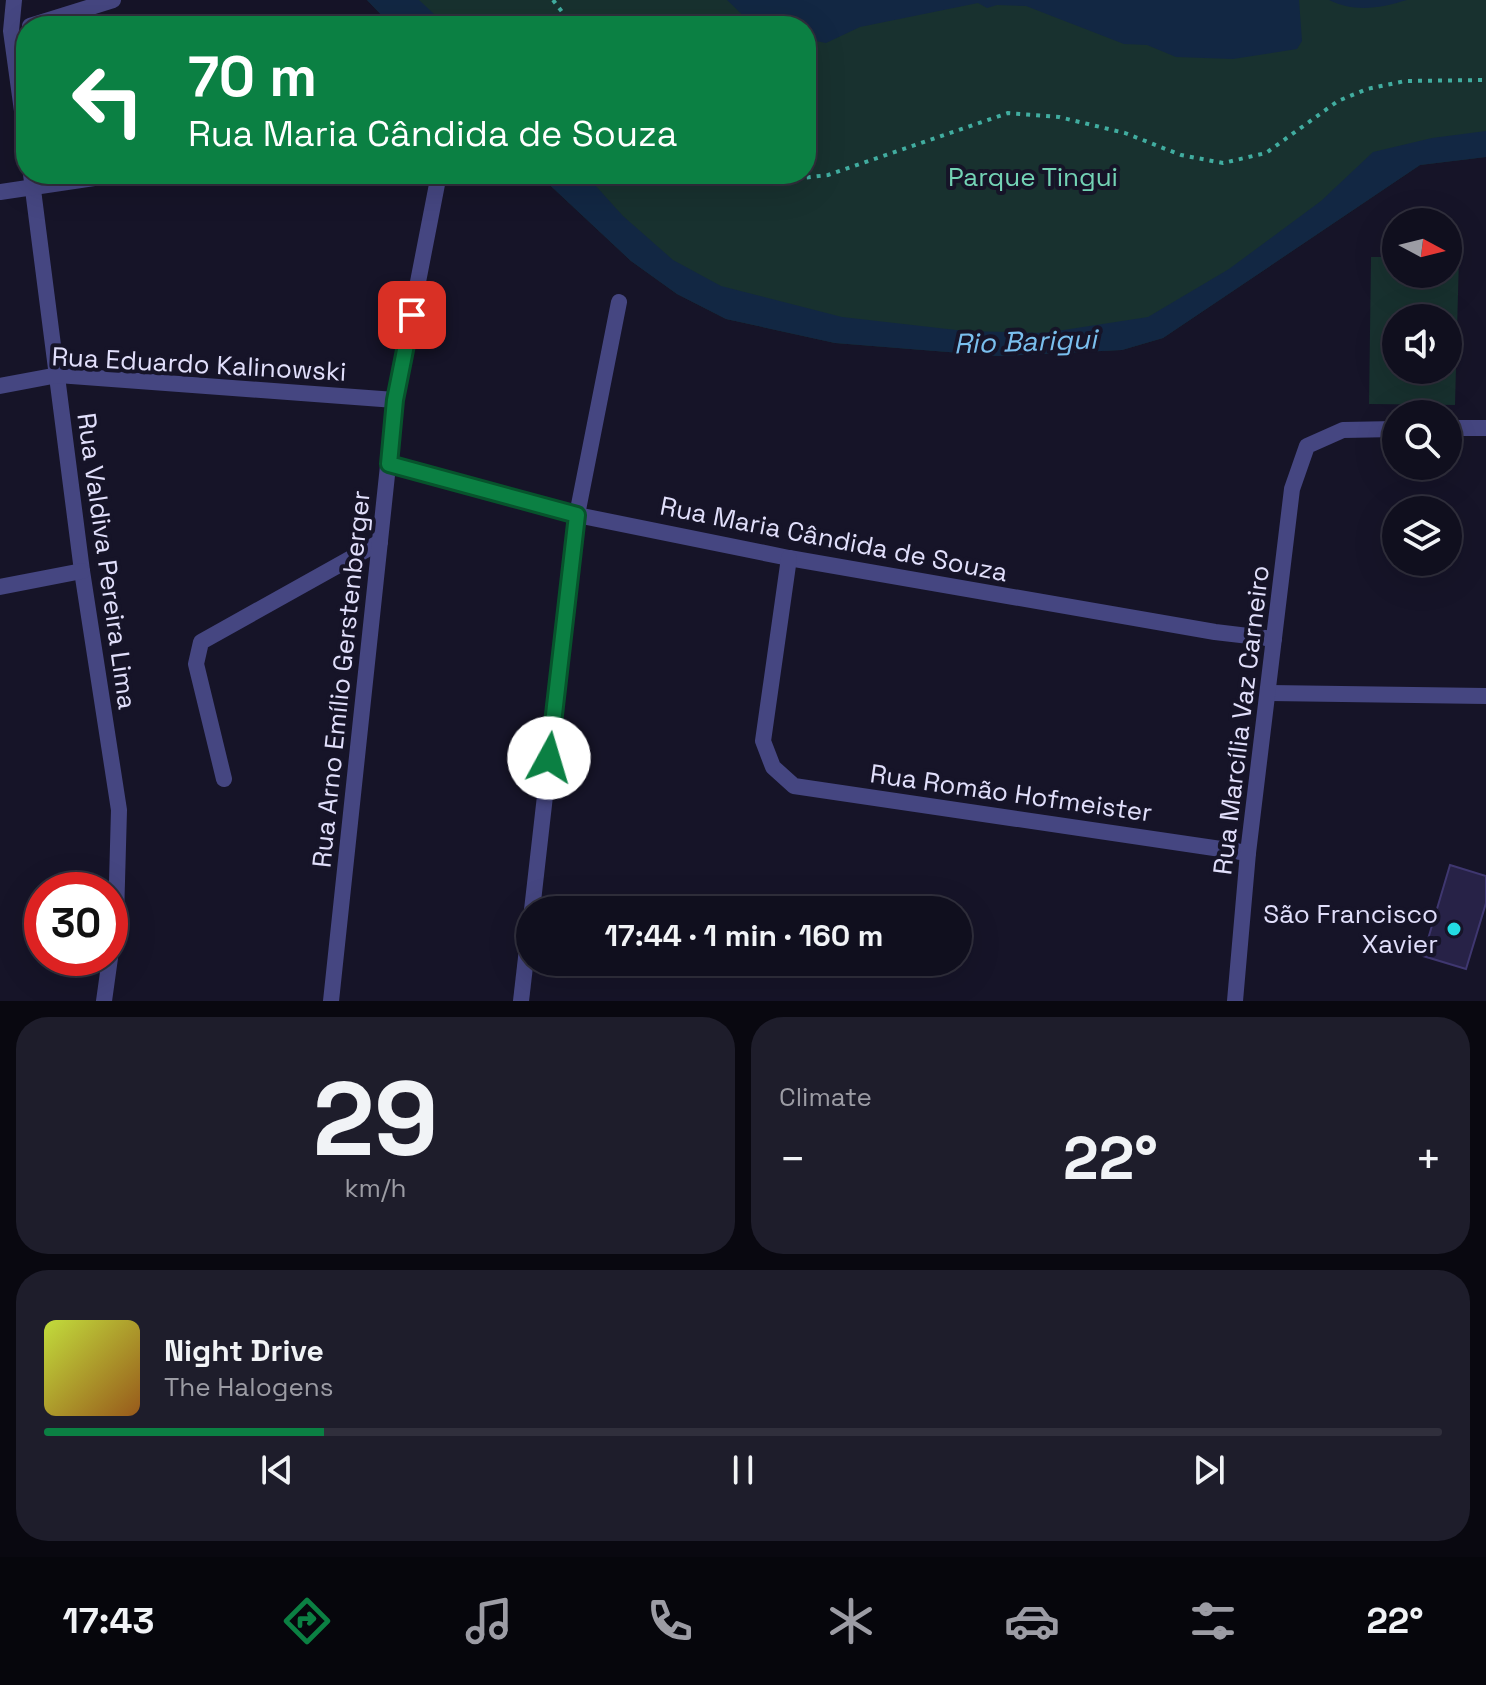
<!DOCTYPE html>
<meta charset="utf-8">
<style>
:root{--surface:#100f1e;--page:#1e1d2b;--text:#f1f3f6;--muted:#9c9ca4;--line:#302f3c;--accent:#0b8043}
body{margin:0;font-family:"Space Grotesk",sans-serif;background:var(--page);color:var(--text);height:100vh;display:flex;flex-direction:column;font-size:30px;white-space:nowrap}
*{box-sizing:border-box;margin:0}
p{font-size:26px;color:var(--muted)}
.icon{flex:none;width:44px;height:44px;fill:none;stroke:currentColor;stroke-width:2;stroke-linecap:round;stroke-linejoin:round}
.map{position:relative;height:1001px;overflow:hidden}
.details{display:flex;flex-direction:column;gap:16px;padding:16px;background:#090810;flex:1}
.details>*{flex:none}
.guide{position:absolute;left:16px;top:16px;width:800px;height:168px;border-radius:32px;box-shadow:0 8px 32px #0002,0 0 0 2px var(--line);background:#0b8043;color:#fff;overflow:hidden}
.needle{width:52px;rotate:97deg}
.buttons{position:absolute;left:1382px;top:208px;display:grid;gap:16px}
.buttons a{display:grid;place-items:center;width:80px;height:80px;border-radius:50%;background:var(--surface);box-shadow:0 8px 32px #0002,0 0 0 2px var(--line);font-size:40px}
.speed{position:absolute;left:24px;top:872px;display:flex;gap:16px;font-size:40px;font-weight:700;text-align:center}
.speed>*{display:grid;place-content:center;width:104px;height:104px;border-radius:50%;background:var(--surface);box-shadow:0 8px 32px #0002,0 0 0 2px var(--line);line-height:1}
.speed .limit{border:12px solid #d22;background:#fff;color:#111}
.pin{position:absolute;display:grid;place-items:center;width:68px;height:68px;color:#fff;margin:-34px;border-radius:16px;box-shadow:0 4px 12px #0006}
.me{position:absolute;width:88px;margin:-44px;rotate:6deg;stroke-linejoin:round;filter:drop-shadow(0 0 6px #0008)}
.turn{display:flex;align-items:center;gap:28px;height:168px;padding:0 40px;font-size:36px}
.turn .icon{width:104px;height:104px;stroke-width:2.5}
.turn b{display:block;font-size:56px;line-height:68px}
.big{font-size:60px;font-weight:700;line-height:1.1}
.details .widget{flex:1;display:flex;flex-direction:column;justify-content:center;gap:12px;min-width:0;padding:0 28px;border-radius:32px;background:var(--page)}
.details .dial{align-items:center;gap:0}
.dial b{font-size:104px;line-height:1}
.song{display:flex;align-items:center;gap:24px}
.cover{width:96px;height:96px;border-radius:12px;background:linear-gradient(135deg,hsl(70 70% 55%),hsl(30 70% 35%))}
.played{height:8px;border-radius:4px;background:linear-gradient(90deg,var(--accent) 20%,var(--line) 20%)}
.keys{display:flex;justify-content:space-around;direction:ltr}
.heat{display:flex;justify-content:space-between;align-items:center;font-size:44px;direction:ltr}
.details .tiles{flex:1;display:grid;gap:16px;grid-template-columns:1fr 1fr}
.widget:last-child{grid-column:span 2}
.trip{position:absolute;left:516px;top:896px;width:456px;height:80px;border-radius:40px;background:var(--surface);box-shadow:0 8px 32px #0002,0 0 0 2px var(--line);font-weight:700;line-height:80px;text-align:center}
.menu{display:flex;height:128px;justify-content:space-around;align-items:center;background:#06060c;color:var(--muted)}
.menu .icon{width:56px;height:56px}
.menu .on{color:var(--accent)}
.menu b{font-size:36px;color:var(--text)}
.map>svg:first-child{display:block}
</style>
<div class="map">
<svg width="1486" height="1001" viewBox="0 0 1486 1001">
<rect width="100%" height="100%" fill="#161428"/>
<!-- green -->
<g fill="#18312f" fill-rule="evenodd">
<path d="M367,0H1486V157L1420,165L1163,338L1122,350L998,356L835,343L726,319L677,294L631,261L538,174H806V26H392Z"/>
<path d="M1371,257H1396V274H1448V257H1459L1455,405L1369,404ZM1448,318V370H1396V318Z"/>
</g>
<!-- water -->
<g fill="#122743">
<path d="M367,0H419L447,26H392Z"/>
<path d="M727,0H1299L1302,41L1297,49L1233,59L1176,57L1147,45L1124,44L1026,6L997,5L987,8L978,3L860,27L826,43L806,39V26H754Z"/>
<path d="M1329,0H1407C1380,8 1356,13 1329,0Z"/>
<path d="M1486,131V157L1420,165L1163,338L1122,350L998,356L835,343L726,319L677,294L631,261L538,174H585L623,216L673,260L721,286L842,317L965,331L1044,333L1148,317L1229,269L1321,201L1373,152L1432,138Z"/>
</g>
<!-- building -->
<path fill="#272247" stroke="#3f3770" stroke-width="2" d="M1450,865L1486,876V903L1466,969L1423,956Z"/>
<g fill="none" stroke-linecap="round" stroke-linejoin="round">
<!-- path -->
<g stroke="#41ada0" stroke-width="4" stroke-dasharray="4 6" stroke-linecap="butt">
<path d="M553,0L573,26"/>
<path d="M738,174L769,182L828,175L1008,113L1059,117L1125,133L1181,155L1223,163L1266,153L1338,101L1367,89L1405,81L1486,80"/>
</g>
<!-- minor -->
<g stroke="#454681" stroke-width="16">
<path d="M14,0L11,31L26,140"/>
<path d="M30,26L113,0"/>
<path d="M31,174L82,571L119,810L116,917L110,956"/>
<path d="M0,192L121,174"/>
<path d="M0,386L58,375L395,400"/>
<path d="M1448,428H1486"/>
<path d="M389,464L577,515L789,558L1215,632L1274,639"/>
<path d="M789,558L763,741L773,767L794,786L1248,853"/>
<path d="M0,587L82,571"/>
<path d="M1268,693L1486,696"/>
<path d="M224,779L196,664L201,642L380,542"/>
<path d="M532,910L577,515L619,302"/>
<path d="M104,1001L110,958"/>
<path d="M331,1001L395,400L439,174"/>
<path d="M521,1001L530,923"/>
<path d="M1235,1001L1248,853L1292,489L1307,446L1343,430L1396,429"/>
</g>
</g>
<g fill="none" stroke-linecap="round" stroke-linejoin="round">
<!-- route casing -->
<g stroke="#07532c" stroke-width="20">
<path id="route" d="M412,315L395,400L389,464L577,515L549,758"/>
</g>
<!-- route -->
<use href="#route" stroke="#0b8043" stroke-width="14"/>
</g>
<!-- markers -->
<circle fill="#23dbe3" stroke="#161428" stroke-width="3" cx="1454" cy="929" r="8"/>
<g text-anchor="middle" stroke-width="8" stroke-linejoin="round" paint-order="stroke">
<!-- park labels -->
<g font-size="26" fill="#73d3b5" stroke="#161428">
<text x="1033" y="186">Parque Tingui</text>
</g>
<!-- street labels -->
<g font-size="26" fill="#e1dffb" stroke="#161428">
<text transform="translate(199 364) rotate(3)" y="9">Rua Eduardo Kalinowski</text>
<text transform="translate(834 539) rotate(11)" y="9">Rua Maria Cândida de Souza</text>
<text transform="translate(107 561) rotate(82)" y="9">Rua Valdiva Pereira Lima</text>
<text transform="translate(341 679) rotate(-84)" y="9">Rua Arno Emílio Gerstenberger</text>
<text transform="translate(1241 720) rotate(-83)" y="9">Rua Marcília Vaz Carneiro</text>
<text transform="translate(1011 793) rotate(8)" y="9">Rua Romão Hofmeister</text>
</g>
<!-- poi labels -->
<g font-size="26" fill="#e1dffb" stroke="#161428" text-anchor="end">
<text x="1438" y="923">São Francisco<tspan x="1438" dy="30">Xavier</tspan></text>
</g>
<!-- water labels -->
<g font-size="28" font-style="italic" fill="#7abfee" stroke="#161428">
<text transform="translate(1025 341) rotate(-2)" y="10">Rio Barigui</text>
</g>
</g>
</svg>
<div class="buttons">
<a><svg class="needle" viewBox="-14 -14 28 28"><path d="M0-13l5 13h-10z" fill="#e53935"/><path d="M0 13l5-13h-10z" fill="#9c9ca4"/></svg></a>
<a><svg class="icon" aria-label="sound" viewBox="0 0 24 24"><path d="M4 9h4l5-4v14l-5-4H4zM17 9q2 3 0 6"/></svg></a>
<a><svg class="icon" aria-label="search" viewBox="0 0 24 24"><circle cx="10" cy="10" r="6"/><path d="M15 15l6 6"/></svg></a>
<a><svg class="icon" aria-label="layers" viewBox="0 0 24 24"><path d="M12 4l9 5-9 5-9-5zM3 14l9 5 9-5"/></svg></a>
</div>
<div class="speed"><div class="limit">30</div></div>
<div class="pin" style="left:412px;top:315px;background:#d93025"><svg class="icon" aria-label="arrive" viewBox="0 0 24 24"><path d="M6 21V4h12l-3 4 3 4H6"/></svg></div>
<svg class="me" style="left:549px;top:758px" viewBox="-20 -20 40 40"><circle r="19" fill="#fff"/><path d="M0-13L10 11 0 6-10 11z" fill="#0b8043"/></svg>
<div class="trip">17:44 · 1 min · 160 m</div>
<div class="guide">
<div class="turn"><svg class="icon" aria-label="left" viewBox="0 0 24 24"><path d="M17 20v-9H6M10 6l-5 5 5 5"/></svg><div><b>70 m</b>Rua Maria Cândida de Souza</div></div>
</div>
</div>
<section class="details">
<div class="tiles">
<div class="widget dial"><b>29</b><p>km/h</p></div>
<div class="widget"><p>Climate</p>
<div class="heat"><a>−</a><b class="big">22°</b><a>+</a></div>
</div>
<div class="widget">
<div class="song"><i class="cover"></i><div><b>Night Drive</b><p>The Halogens</p></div></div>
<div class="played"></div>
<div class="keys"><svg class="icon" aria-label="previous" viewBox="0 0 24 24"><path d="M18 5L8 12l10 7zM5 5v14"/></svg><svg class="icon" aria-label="pause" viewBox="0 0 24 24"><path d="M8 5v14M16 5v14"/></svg><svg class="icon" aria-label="next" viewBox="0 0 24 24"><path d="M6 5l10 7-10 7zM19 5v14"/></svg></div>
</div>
</div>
</section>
<nav class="menu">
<b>17:43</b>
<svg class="icon on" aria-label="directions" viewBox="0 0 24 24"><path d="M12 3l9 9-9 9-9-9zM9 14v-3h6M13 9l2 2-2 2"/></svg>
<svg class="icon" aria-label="music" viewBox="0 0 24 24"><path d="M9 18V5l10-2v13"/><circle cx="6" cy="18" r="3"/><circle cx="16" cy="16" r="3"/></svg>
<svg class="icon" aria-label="phone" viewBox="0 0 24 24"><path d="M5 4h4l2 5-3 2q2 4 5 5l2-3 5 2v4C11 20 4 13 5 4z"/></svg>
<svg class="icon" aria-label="climate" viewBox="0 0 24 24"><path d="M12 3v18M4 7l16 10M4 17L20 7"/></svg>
<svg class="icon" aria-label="car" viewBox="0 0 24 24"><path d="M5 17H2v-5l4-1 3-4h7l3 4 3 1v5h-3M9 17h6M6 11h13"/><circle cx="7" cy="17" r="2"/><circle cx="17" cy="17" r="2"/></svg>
<svg class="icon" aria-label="filters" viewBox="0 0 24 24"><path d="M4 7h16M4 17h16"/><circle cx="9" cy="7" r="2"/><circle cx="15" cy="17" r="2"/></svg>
<b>22°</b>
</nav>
